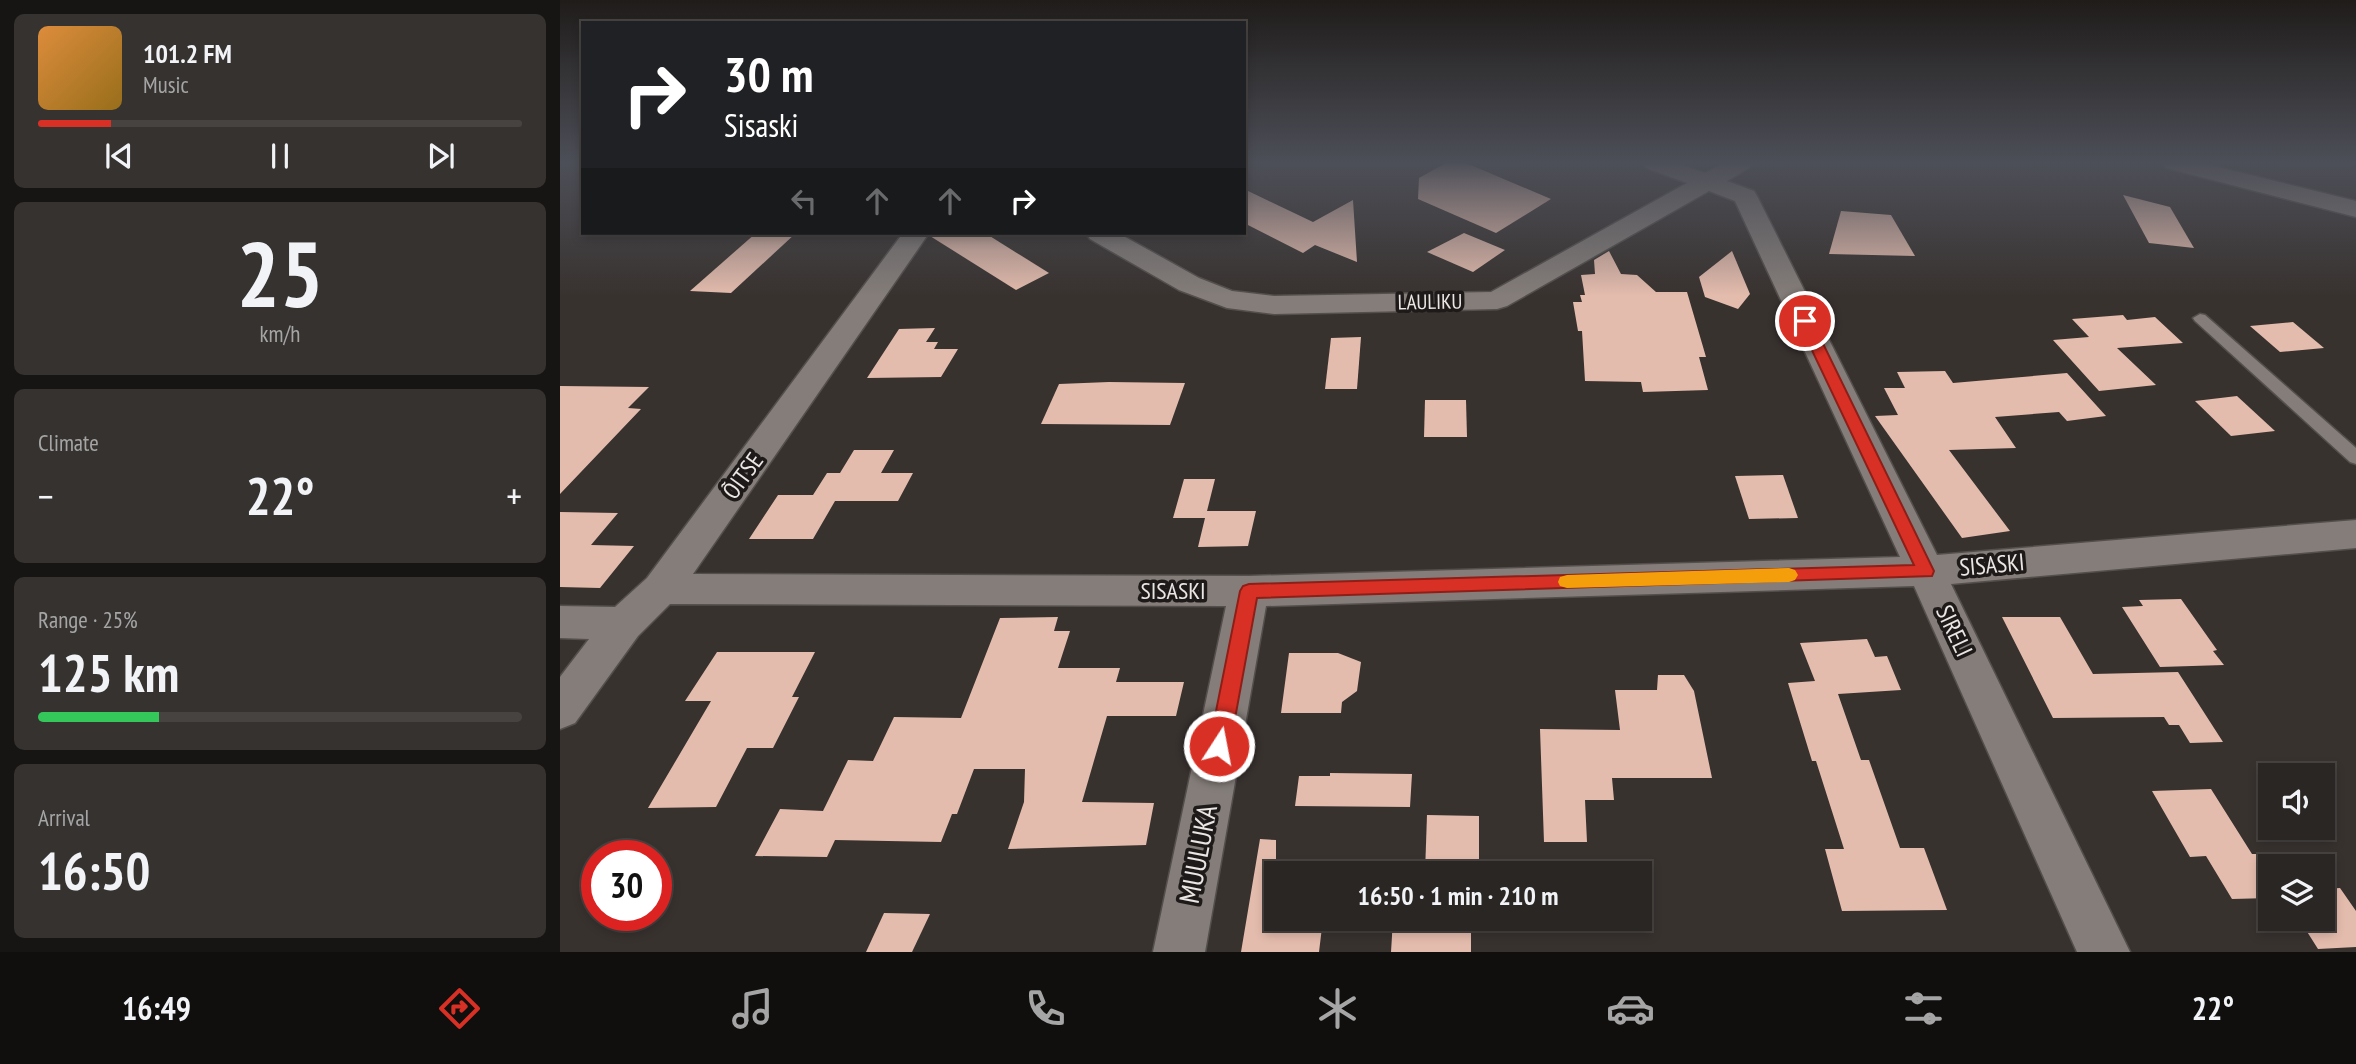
<!DOCTYPE html>
<meta charset="utf-8">
<style>
:root{--surface:#2a2623;--page:#363230;--text:#f1f3f6;--muted:#a5a5a6;--line:#464341;--accent:#d93025}
body{margin:0;font-family:"PT Sans Narrow",sans-serif;background:var(--page);color:var(--text);height:100vh;display:flex;flex-direction:column;font-size:26px;white-space:nowrap}
*{box-sizing:border-box;margin:0}
p{font-size:23px;color:var(--muted)}
.icon{flex:none;width:38px;height:38px;fill:none;stroke:currentColor;stroke-width:2;stroke-linecap:round;stroke-linejoin:round}
.map{position:relative;flex:1;overflow:hidden}
.panel{display:flex;flex-direction:column;gap:14px;padding:14px;background:#171513;width:560px}
.panel>*{flex:none}
.hud{position:absolute;left:21px;top:21px;width:665px;height:214px;border-radius:0px;box-shadow:0 4px 10px #0003,0 0 0 2px var(--line);background:#202124;color:#fff;overflow:hidden}
.controls{position:absolute;left:1698px;top:763px;display:grid;gap:14px}
.controls a{display:grid;place-items:center;width:77px;height:77px;border-radius:0px;background:var(--surface);box-shadow:0 4px 10px #0003,0 0 0 2px var(--line);font-size:35px}
.speed{position:absolute;left:21px;top:840px;display:flex;gap:14px;font-size:35px;font-weight:700;text-align:center}
.speed>*{display:grid;place-content:center;width:91px;height:91px;border-radius:50%;background:var(--surface);box-shadow:0 4px 10px #0003,0 0 0 2px var(--line);line-height:1}
.speed .limit{border:10px solid #d22;background:#fff;color:#111}
.pin{position:absolute;display:grid;place-items:center;width:60px;height:60px;color:#fff;margin:-30px;border:4px solid #fff;border-radius:50%;box-shadow:0 2px 7px #0007}
.me{position:absolute;width:77px;margin:-38px;rotate:11deg;stroke-linejoin:round;filter:drop-shadow(0 0 5px #0008)}
.turn{display:flex;align-items:center;gap:24px;height:147px;padding:0 28px;font-size:32px}
.turn .icon{width:91px;height:91px;stroke-width:2.5}
.turn b{display:block;font-size:49px;line-height:60px}
.lanes{display:flex;align-items:center;height:66px;padding:0 28px;background:#0003;justify-content:center;gap:35px;direction:ltr}
.lanes .off{opacity:.35}
.big{font-size:52px;font-weight:600;line-height:1.1}
.panel .card{flex:1;display:flex;flex-direction:column;justify-content:center;gap:10px;min-width:0;padding:0 24px;border-radius:10px;background:var(--page)}
.panel .dial{align-items:center;gap:0}
.dial b{font-size:91px;line-height:1}
.song{display:flex;align-items:center;gap:21px}
.cover{width:84px;height:84px;border-radius:10px;background:linear-gradient(135deg,hsl(30 70% 55%),hsl(40 70% 35%))}
.played{height:7px;border-radius:4px;background:linear-gradient(90deg,var(--accent) 15%,var(--line) 15%)}
.keys{display:flex;justify-content:space-around;direction:ltr}
.heat{display:flex;justify-content:space-between;align-items:center;font-size:38px;direction:ltr}
.charge{height:10px;border-radius:5px;background:linear-gradient(90deg,#34c759 25%,var(--line) 0)}
.trip{position:absolute;left:704px;top:861px;width:388px;height:70px;border-radius:0px;background:var(--surface);box-shadow:0 4px 10px #0003,0 0 0 2px var(--line);font-weight:600;line-height:70px;text-align:center}
.menu{display:flex;height:112px;justify-content:space-around;align-items:center;background:#110f0e;color:var(--muted)}
.menu .icon{width:49px;height:49px}
.menu .selected{color:var(--accent)}
.menu b{font-size:32px;color:var(--text)}
main{display:flex;flex:1;min-height:0}
.map>svg:first-child{display:block}
</style>
<main>
<section class="panel">
<div class="card">
<div class="song"><i class="cover"></i><div><b>101.2 FM</b><p>Music</p></div></div>
<div class="played"></div>
<div class="keys"><svg class="icon" aria-label="previous" viewBox="0 0 24 24"><path d="M18 5L8 12l10 7zM5 5v14"/></svg><svg class="icon" aria-label="pause" viewBox="0 0 24 24"><path d="M8 5v14M16 5v14"/></svg><svg class="icon" aria-label="next" viewBox="0 0 24 24"><path d="M6 5l10 7-10 7zM19 5v14"/></svg></div>
</div>
<div class="card dial"><b>25</b><p>km/h</p></div>
<div class="card"><p>Climate</p>
<div class="heat"><a>−</a><b class="big">22°</b><a>+</a></div>
</div>
<div class="card"><p>Range · 25%</p><b class="big">125 km</b><div class="charge"></div></div>
<div class="card"><p>Arrival</p><b class="big">16:50</b></div>
</section>
<div class="map">
<svg width="1796" height="952" viewBox="0 0 1796 952">
<rect width="100%" height="100%" fill="#38322f"/>
<!-- building -->
<g fill="#e4bcad">
<path d="M886,163H906L991,199L936,233L858,199L859,178Z"/>
<path d="M684,189L753,222L793,200L797,262L755,245L743,253L684,223Z"/>
<path d="M1563,195L1610,207L1634,248L1589,243Z"/>
<path d="M1281,211L1331,215L1355,256L1269,254Z"/>
<path d="M196,233H236L171,293L130,291Z"/>
<path d="M372,233H425L489,273L456,290L370,236Z"/>
<path d="M904,233L945,250L913,272L867,252Z"/>
<path d="M1049,251L1061,274L1077,275L1096,292H1127L1146,357H1139L1148,390L1083,392L1081,382L1025,381L1022,331H1018L1013,302H1022L1020,295H1025L1021,275L1035,274L1034,260Z"/>
<path d="M1172,251L1190,294L1178,309L1145,297L1139,277Z"/>
<path d="M1563,315L1567,320L1595,317L1623,343L1557,348L1596,385L1539,391L1493,340L1529,337L1512,319Z"/>
<path d="M1733,322L1764,348L1720,352L1690,326Z"/>
<path d="M375,328L366,342H378L374,349H398L381,377L307,378L339,329Z"/>
<path d="M801,337L797,389H765L771,338Z"/>
<path d="M1385,371L1393,383L1507,373L1546,416L1507,421L1499,412L1435,417L1456,448L1389,450L1450,531L1402,538L1315,416L1338,415L1324,388H1345L1337,372Z"/>
<path d="M549,382L625,383L610,425L481,424L499,384Z"/>
<path d="M0,386L89,387L68,408L81,409L0,494Z"/>
<path d="M1677,396L1715,431L1671,436L1635,401Z"/>
<path d="M865,400H906L907,437H864Z"/>
<path d="M294,450H334L321,473H353L338,501H275L253,539H189L218,495H253L267,473H280Z"/>
<path d="M1223,475L1238,518L1189,519L1175,476Z"/>
<path d="M624,479H655L647,511H696L688,546L638,547L645,518H613Z"/>
<path d="M0,512L58,513L31,545L74,546L40,588L0,587Z"/>
<path d="M1621,599L1657,650L1653,651L1664,665L1600,667L1562,607L1583,606L1579,600Z"/>
<path d="M498,617L494,631H510L498,668H560L556,682H624L616,716H547L522,802L594,803L586,845L448,849L464,802L465,769H414L397,814H392L381,842L275,840L267,857L195,856L220,809L263,811L288,760L313,761L334,717L401,718L440,618Z"/>
<path d="M1442,617H1500L1533,674L1618,672L1663,742L1630,743L1619,725H1609L1604,717L1493,718Z"/>
<path d="M1307,639L1315,657L1327,656L1341,690L1278,694L1301,760H1309L1340,848H1364L1387,910L1282,911L1265,849H1284L1256,761H1252L1228,683L1255,681L1240,643Z"/>
<path d="M157,652H255L232,697H239L213,748H187L156,807L88,808L151,701H125Z"/>
<path d="M729,653H778L801,662L797,691L782,702L781,713H721Z"/>
<path d="M1098,675H1124L1134,691L1152,778H1052L1054,800H1025L1027,842H984L980,729L1060,730L1055,690H1097Z"/>
<path d="M770,773L852,774L850,807L735,806L739,776H770Z"/>
<path d="M1651,789L1692,854H1698L1710,872V898L1672,899L1646,856L1630,857L1592,791Z"/>
<path d="M867,815L919,816V873H865Z"/>
<path d="M700,839L716,840V919H763L759,952H681Z"/>
<path d="M1780,888L1796,911V947L1758,949L1739,919H1762V889Z"/>
<path d="M324,913L370,914L352,952H306Z"/>
<path d="M833,919H911V952H831Z"/>
</g>
<g fill="none" stroke-linecap="round" stroke-linejoin="round">
<!-- lane casing -->
<g stroke="#544f4c" stroke-width="3">
<path id="lane" d="M1640,314L1645,315L1796,448V464L1790,462L1635,321L1633,318Z"/>
</g>
<!-- street casing -->
<g stroke="#544f4c" stroke-width="3">
<g id="street">
<path d="M1082,163H1116L1145,173L1164,163H1193L1189,168L1167,181L1194,191L1197,196L1377,555L1796,520V548L1391,584L1570,952H1517L1354,586L706,606L645,952H593L666,606L110,604L78,636L15,723L0,729V677L29,639L0,638V606L55,607L87,578L343,233H369L133,574L689,576L1340,557L1175,201L1149,191L947,306L937,309L714,314L667,308L619,290L530,239L526,233H558L639,278L672,291L714,296L931,292L1127,183L1086,168Z"/>
<path d="M1602,163H1642L1796,201V217L1606,168Z"/>
</g>
</g>
<!-- lane -->
<use href="#lane" fill="#847d79" fill-rule="evenodd"/>
<!-- street -->
<use href="#street" fill="#847d79" fill-rule="evenodd"/>
</g>
<!-- sky -->
<linearGradient id="sky" x2="0" y2="1"><stop stop-color="#1f1c1a"/><stop offset="0.55" stop-color="#4d4f58"/><stop offset="1" stop-color="#4d4f58" stop-opacity="0"/></linearGradient>
<rect width="1796" height="296" fill="url(#sky)"/>
<!-- route -->
<path fill="#d93025" stroke="#8d1f18" stroke-width="2" d="M1245,317L1252,321L1374,571L1372,576L697,598L670,746L667,752L659,755L652,752L649,746L680,591L683,586L689,584L1354,565L1238,321Z"/>
<!-- slow -->
<path fill="#f59e0b" d="M1229,568L1235,570L1238,575L1235,580L1229,582L1007,588L1000,586L998,582L1000,577L1007,575Z"/>
<g text-anchor="middle" stroke-width="7" stroke-linejoin="round" paint-order="stroke">
<!-- far-street labels -->
<g font-size="21" fill="#eae6e4" stroke="#1d1a19">
<text transform="translate(870 302) rotate(-1)" y="7">LAULIKU</text>
</g>
<!-- street labels -->
<g font-size="24" fill="#eae6e4" stroke="#1d1a19">
<text transform="translate(183 476) rotate(-54)" y="8">ÕITSE</text>
<text transform="translate(1432 565) rotate(-5)" y="8">SISASKI</text>
<text x="613" y="599">SISASKI</text>
<text transform="translate(1394 631) rotate(65)" y="8">SIRELI</text>
</g>
<!-- near-street labels -->
<g font-size="28" fill="#eae6e4" stroke="#1d1a19">
<text transform="translate(638 854) rotate(-79)" y="10">MUULUKA</text>
</g>
</g>
</svg>
<div class="controls">
<a><svg class="icon" aria-label="sound" viewBox="0 0 24 24"><path d="M4 9h4l5-4v14l-5-4H4zM17 9q2 3 0 6"/></svg></a>
<a><svg class="icon" aria-label="layers" viewBox="0 0 24 24"><path d="M12 4l9 5-9 5-9-5zM3 14l9 5 9-5"/></svg></a>
</div>
<div class="speed"><div class="limit">30</div></div>
<div class="pin" style="left:1245px;top:321px;background:#d93025"><svg class="icon" aria-label="arrive" viewBox="0 0 24 24"><path d="M6 21V4h12l-3 4 3 4H6"/></svg></div>
<svg class="me" style="left:659px;top:746px" viewBox="-20 -20 40 40"><circle r="17" fill="#d93025" stroke="#fff" stroke-width="3"/><path d="M0-11L8 9 0 5-8 9z" fill="#fff"/></svg>
<div class="trip">16:50 · 1 min · 210 m</div>
<div class="hud">
<div class="turn"><svg class="icon" aria-label="right" viewBox="0 0 24 24"><path d="M7 20v-9h11M14 6l5 5-5 5"/></svg><div><b>30 m</b>Sisaski</div></div>
<div class="lanes"><svg class="icon off" aria-label="left" viewBox="0 0 24 24"><path d="M17 20v-9H6M10 6l-5 5 5 5"/></svg><svg class="icon off" aria-label="ahead" viewBox="0 0 24 24"><path d="M12 20V5M6 11l6-6 6 6"/></svg><svg class="icon off" aria-label="ahead" viewBox="0 0 24 24"><path d="M12 20V5M6 11l6-6 6 6"/></svg><svg class="icon" aria-label="right" viewBox="0 0 24 24"><path d="M7 20v-9h11M14 6l5 5-5 5"/></svg></div>
</div>
</div>
</main>
<nav class="menu">
<b>16:49</b>
<svg class="icon selected" aria-label="directions" viewBox="0 0 24 24"><path d="M12 3l9 9-9 9-9-9zM9 14v-3h6M13 9l2 2-2 2"/></svg>
<svg class="icon" aria-label="music" viewBox="0 0 24 24"><path d="M9 18V5l10-2v13"/><circle cx="6" cy="18" r="3"/><circle cx="16" cy="16" r="3"/></svg>
<svg class="icon" aria-label="phone" viewBox="0 0 24 24"><path d="M5 4h4l2 5-3 2q2 4 5 5l2-3 5 2v4C11 20 4 13 5 4z"/></svg>
<svg class="icon" aria-label="climate" viewBox="0 0 24 24"><path d="M12 3v18M4 7l16 10M4 17L20 7"/></svg>
<svg class="icon" aria-label="car" viewBox="0 0 24 24"><path d="M5 17H2v-5l4-1 3-4h7l3 4 3 1v5h-3M9 17h6M6 11h13"/><circle cx="7" cy="17" r="2"/><circle cx="17" cy="17" r="2"/></svg>
<svg class="icon" aria-label="filters" viewBox="0 0 24 24"><path d="M4 7h16M4 17h16"/><circle cx="9" cy="7" r="2"/><circle cx="15" cy="17" r="2"/></svg>
<b>22°</b>
</nav>
